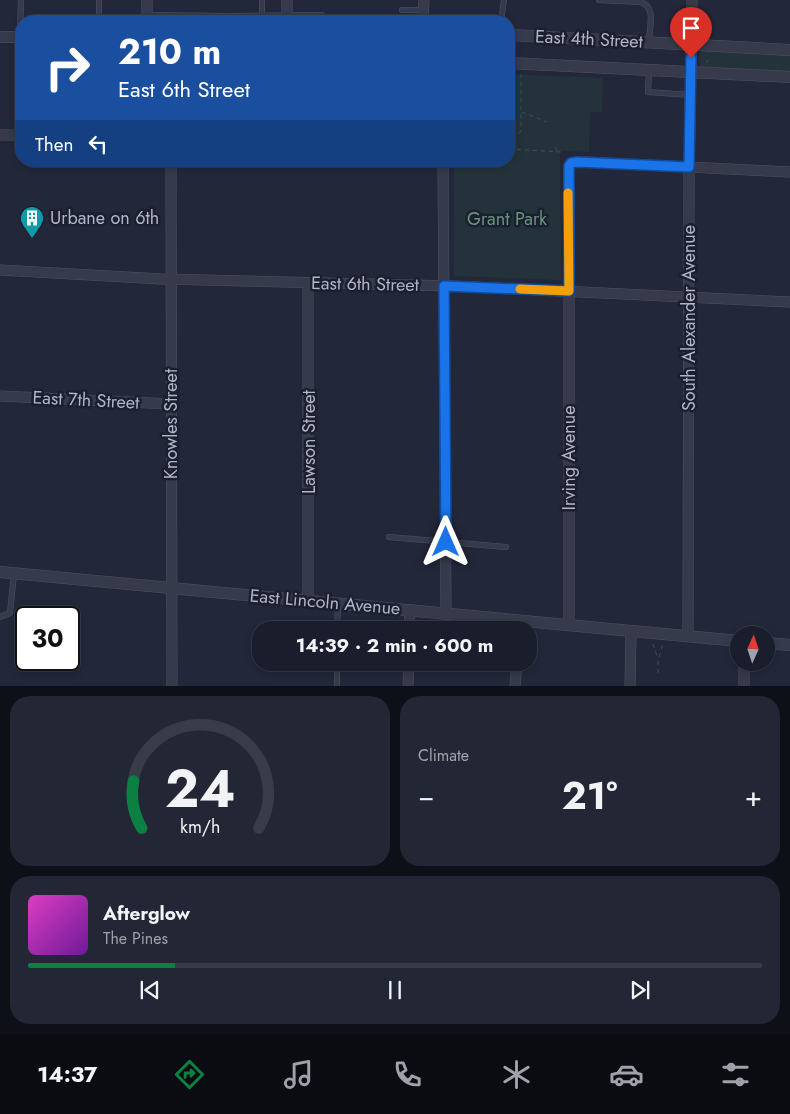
<!DOCTYPE html>
<meta charset="utf-8">
<style>
:root{--surface:#1a1d2c;--page:#232634;--text:#f1f3f6;--muted:#9fa2a9;--line:#383b48;--accent:#0b8043}
body{margin:0;font-family:Jost,sans-serif;background:var(--page);color:var(--text);height:100vh;display:flex;flex-direction:column;font-size:19px;white-space:nowrap}
*{box-sizing:border-box;margin:0}
p{font-size:16px;color:var(--muted)}
.icon{flex:none;width:28px;height:28px;fill:none;stroke:currentColor;stroke-width:2;stroke-linecap:round;stroke-linejoin:round}
.map{position:relative;height:686px;overflow:hidden}
.side{display:flex;flex-direction:column;gap:10px;padding:10px;background:#0e1018;flex:1}
.side>*{flex:none}
.hud{position:absolute;left:15px;top:15px;width:500px;height:152px;border-radius:20px;box-shadow:0 2px 8px #0003,0 0 0 1px var(--line);background:#1a4fa0;color:#fff;overflow:hidden}
.needle{width:32px;rotate:3deg}
.tools{position:absolute;left:730px;top:626px;display:grid;gap:10px}
.tools a{display:grid;place-items:center;width:45px;height:45px;border-radius:50%;background:var(--surface);box-shadow:0 2px 8px #0003,0 0 0 1px var(--line);font-size:25px}
.speed{position:absolute;left:15px;top:606px;display:flex;gap:10px;font-size:25px;font-weight:700;text-align:center}
.speed>*{display:grid;place-content:center;width:65px;height:65px;border-radius:50%;background:var(--surface);box-shadow:0 2px 8px #0003,0 0 0 1px var(--line);line-height:1}
.speed .limit{border:2px solid #111;border-radius:8px;background:#fff;color:#111}
.pin{position:absolute;display:grid;place-items:center;width:42px;height:42px;color:#fff;margin:-51px -21px;border-radius:50% 50% 50% 0;rotate:-45deg;box-shadow:0 0 5px #0007}
.pin .icon{rotate:45deg}
.me{position:absolute;width:55px;margin:-28px;rotate:0deg;stroke-linejoin:round;filter:drop-shadow(0 0 4px #0008)}
.turn{display:flex;align-items:center;gap:18px;height:105px;padding:0 20px;font-size:22px}
.turn .icon{width:65px;height:65px;stroke-width:2.5}
.turn b{display:block;font-size:35px;line-height:42px}
.then{display:flex;align-items:center;height:48px;padding:0 20px;background:#0003;gap:10px;font-size:19px}
.big{font-size:38px;font-weight:700;line-height:1.1}
.side .card{flex:1;display:flex;flex-direction:column;justify-content:center;gap:8px;min-width:0;padding:0 18px;border-radius:20px;background:var(--page)}
.side .dial{align-items:center;gap:0}
.dial svg{height:130px;overflow:visible;fill:none;stroke:var(--line);stroke-width:7;stroke-linecap:round;text-anchor:middle}
.dial text{fill:var(--text);stroke:none}
.song{display:flex;align-items:center;gap:15px}
.cover{width:60px;height:60px;border-radius:8px;background:linear-gradient(135deg,hsl(310 70% 55%),hsl(280 70% 35%))}
.played{height:5px;border-radius:2px;background:linear-gradient(90deg,var(--accent) 20%,var(--line) 20%)}
.keys{display:flex;justify-content:space-around;direction:ltr}
.heat{display:flex;justify-content:space-between;align-items:center;font-size:28px;direction:ltr}
.side .tiles{flex:1;display:grid;gap:10px;grid-template-columns:1fr 1fr}
.card:last-child{grid-column:span 2}
.trip{position:absolute;left:252px;top:621px;width:285px;height:50px;border-radius:20px;background:var(--surface);box-shadow:0 2px 8px #0003,0 0 0 1px var(--line);font-weight:700;line-height:50px;text-align:center}
.dock{display:flex;height:80px;justify-content:space-around;align-items:center;background:#0a0c12;color:var(--muted)}
.dock .icon{width:35px;height:35px}
.dock .current{color:var(--accent)}
.dock b{font-size:22px;color:var(--text)}
.map>svg:first-child{display:block}
</style>
<div class="map">
<svg width="790" height="687" viewBox="0 0 790 687">
<rect width="100%" height="100%" fill="#22273a"/>
<!-- green -->
<g fill="#24333b">
<path d="M704,50L790,54V73L700,67L699,53Z"/>
<path d="M509,74L603,78L602,112H590L589,152L560,151L561,280L454,276V161H509Z"/>
</g>
<g fill="none" stroke-linecap="round" stroke-linejoin="round">
<!-- service casing -->
<g stroke="#4e5262" stroke-width="6">
<g id="service">
<path d="M599,0L640,2C657,6 649,28 649,41"/>
<path d="M402,10H423"/>
<path d="M147,15L228,16V21"/>
<path d="M228,16L322,15"/>
<path d="M262,16V0"/>
<path d="M99,21V0"/>
<path d="M501,21L504,0"/>
<path d="M20,37L21,0"/>
<path d="M649,71L648,92L690,95"/>
<path d="M389,537L506,547"/>
<path d="M0,617L10,613L14,574"/>
<path d="M337,630L338,603"/>
<path d="M337,662V687"/>
</g>
</g>
<!-- minor casing -->
<g stroke="#4e5262" stroke-width="11">
<g id="minor">
<path d="M147,21V0"/>
<path d="M287,21V0"/>
<path d="M423,21L424,0"/>
<path d="M0,135H21"/>
<path d="M171,161L172,687"/>
<path d="M443,161L446,613"/>
<path d="M0,270L162,279L453,286L790,302"/>
<path d="M0,396L171,404"/>
<path d="M308,600V283"/>
<path d="M569,625V166L571,163L587,162L790,172"/>
<path d="M409,630L410,610"/>
<path d="M688,636L689,176L692,0"/>
<path d="M408,687L409,662"/>
<path d="M515,687L517,662"/>
<path d="M630,687L631,631"/>
<path d="M744,687V662"/>
</g>
</g>
<!-- tertiary casing -->
<g stroke="#4e5262" stroke-width="12">
<g id="tertiary">
<path d="M509,35L790,50"/>
<path d="M0,37H21"/>
<path d="M509,63L790,77"/>
<path d="M0,572L739,641"/>
<path d="M766,643L790,645"/>
</g>
</g>
<!-- path -->
<g stroke="#3f4f55" stroke-width="1" stroke-dasharray="4 4" stroke-linecap="butt">
<path d="M706,63L708,60L707,55"/>
<path d="M522,112L547,122"/>
<path d="M509,146L521,131V74"/>
<path d="M509,149L561,152"/>
<path d="M556,151V145"/>
<path d="M653,644L658,659"/>
<path d="M658,673V661L663,644"/>
</g>
<!-- service -->
<use href="#service" stroke="#363a4a" stroke-width="5"/>
<!-- minor -->
<use href="#minor" stroke="#363a4a" stroke-width="10"/>
<!-- tertiary -->
<use href="#tertiary" stroke="#363a4a" stroke-width="11"/>
</g>
<g fill="none" stroke-linecap="round" stroke-linejoin="round">
<!-- route casing -->
<g stroke="#114b97" stroke-width="12">
<path id="route" d="M446,542L444,286L569,291V166L571,163L577,162L689,167L691,58"/>
</g>
<!-- route -->
<use href="#route" stroke="#1a73e8" stroke-width="9"/>
<!-- slow -->
<path stroke="#f59e0b" stroke-width="9" d="M520,289L569,291L568,193"/>
</g>
<!-- icons -->
<defs>
<g id="building-pin" transform="scale(1.25)"><path d="M0 17L-7.5 6A9.5 9.5 0 1 1 7.5 6Z" fill="#0f9aa8" stroke="#1b1f2f"/><path d="M-4-6H4V6H1V3H-1V6H-4ZM-2.5-4.3h1.7v1.8h-1.7ZM.8-4.3h1.7v1.8H.8ZM-2.5-1h1.7V.8h-1.7ZM.8-1h1.7V.8H.8Z" fill="#fff"/></g>
</defs>
<g fill-rule="evenodd">
<use href="#building-pin" x="32" y="218"/>
</g>
<g text-anchor="middle" stroke-width="5" stroke-linejoin="round" paint-order="stroke">
<!-- street labels -->
<g font-size="18" fill="#b1b5c6" stroke="#1b1f2f">
<text transform="translate(589 39) rotate(3)" y="6">East 4th Street</text>
<text transform="translate(365 284) rotate(1)" y="6">East 6th Street</text>
<text transform="translate(689 318) rotate(-90)" y="6">South Alexander Avenue</text>
<text transform="translate(86 400) rotate(3)" y="6">East 7th Street</text>
<text transform="translate(171 424) rotate(-90)" y="6">Knowles Street</text>
<text transform="translate(309 442) rotate(-90)" y="6">Lawson Street</text>
<text transform="translate(569 458) rotate(-90)" y="6">Irving Avenue</text>
<text transform="translate(325 602) rotate(5)" y="6">East Lincoln Avenue</text>
</g>
<!-- poi labels -->
<g font-size="18" fill="#b1b5c6" stroke="#1b1f2f" text-anchor="start">
<text x="50" y="224">Urbane on 6th</text>
</g>
<!-- park labels -->
<g font-size="18" fill="#68967c" stroke="#1b1f2f">
<text x="507" y="225">Grant Park</text>
</g>
</g>
</svg>
<div class="tools">
<a><svg class="needle" viewBox="-14 -14 28 28"><path d="M0-13l5 13h-10z" fill="#e53935"/><path d="M0 13l5-13h-10z" fill="#9fa2a9"/></svg></a>
</div>
<div class="speed"><div class="limit">30</div></div>
<div class="pin" style="left:691px;top:58px;background:#d93025"><svg class="icon" aria-label="arrive" viewBox="0 0 24 24"><path d="M6 21V4h12l-3 4 3 4H6"/></svg></div>
<svg class="me" style="left:446px;top:542px" viewBox="-20 -20 40 40"><path d="M0-17L14 15 0 8-14 15z" fill="#1a73e8" stroke="#fff" stroke-width="4"/></svg>
<div class="trip">14:39 · 2 min · 600 m</div>
<div class="hud">
<div class="turn"><svg class="icon" aria-label="right" viewBox="0 0 24 24"><path d="M7 20v-9h11M14 6l5 5-5 5"/></svg><div><b>210 m</b>East 6th Street</div></div>
<div class="then">Then<svg class="icon" aria-label="left" viewBox="0 0 24 24"><path d="M17 20v-9H6M10 6l-5 5 5 5"/></svg></div>
</div>
</div>
<section class="side">
<div class="tiles">
<div class="card dial"><svg viewBox="0 0 100 80">
<path d="M14 69A42 42 0 1 1 86 69"/>
<path d="M14 69A42 42 0 0 1 9 40" stroke="#0b8043"/>
<text x="50" y="56" font-size="32" font-weight="700">24</text>
<text x="50" y="72" font-size="11">km/h</text>
</svg></div>
<div class="card"><p>Climate</p>
<div class="heat"><a>−</a><b class="big">21°</b><a>+</a></div>
</div>
<div class="card">
<div class="song"><i class="cover"></i><div><b>Afterglow</b><p>The Pines</p></div></div>
<div class="played"></div>
<div class="keys"><svg class="icon" aria-label="previous" viewBox="0 0 24 24"><path d="M18 5L8 12l10 7zM5 5v14"/></svg><svg class="icon" aria-label="pause" viewBox="0 0 24 24"><path d="M8 5v14M16 5v14"/></svg><svg class="icon" aria-label="next" viewBox="0 0 24 24"><path d="M6 5l10 7-10 7zM19 5v14"/></svg></div>
</div>
</div>
</section>
<nav class="dock">
<b>14:37</b>
<svg class="icon current" aria-label="directions" viewBox="0 0 24 24"><path d="M12 3l9 9-9 9-9-9zM9 14v-3h6M13 9l2 2-2 2"/></svg>
<svg class="icon" aria-label="music" viewBox="0 0 24 24"><path d="M9 18V5l10-2v13"/><circle cx="6" cy="18" r="3"/><circle cx="16" cy="16" r="3"/></svg>
<svg class="icon" aria-label="phone" viewBox="0 0 24 24"><path d="M5 4h4l2 5-3 2q2 4 5 5l2-3 5 2v4C11 20 4 13 5 4z"/></svg>
<svg class="icon" aria-label="climate" viewBox="0 0 24 24"><path d="M12 3v18M4 7l16 10M4 17L20 7"/></svg>
<svg class="icon" aria-label="car" viewBox="0 0 24 24"><path d="M5 17H2v-5l4-1 3-4h7l3 4 3 1v5h-3M9 17h6M6 11h13"/><circle cx="7" cy="17" r="2"/><circle cx="17" cy="17" r="2"/></svg>
<svg class="icon" aria-label="filters" viewBox="0 0 24 24"><path d="M4 7h16M4 17h16"/><circle cx="9" cy="7" r="2"/><circle cx="15" cy="17" r="2"/></svg>
</nav>
